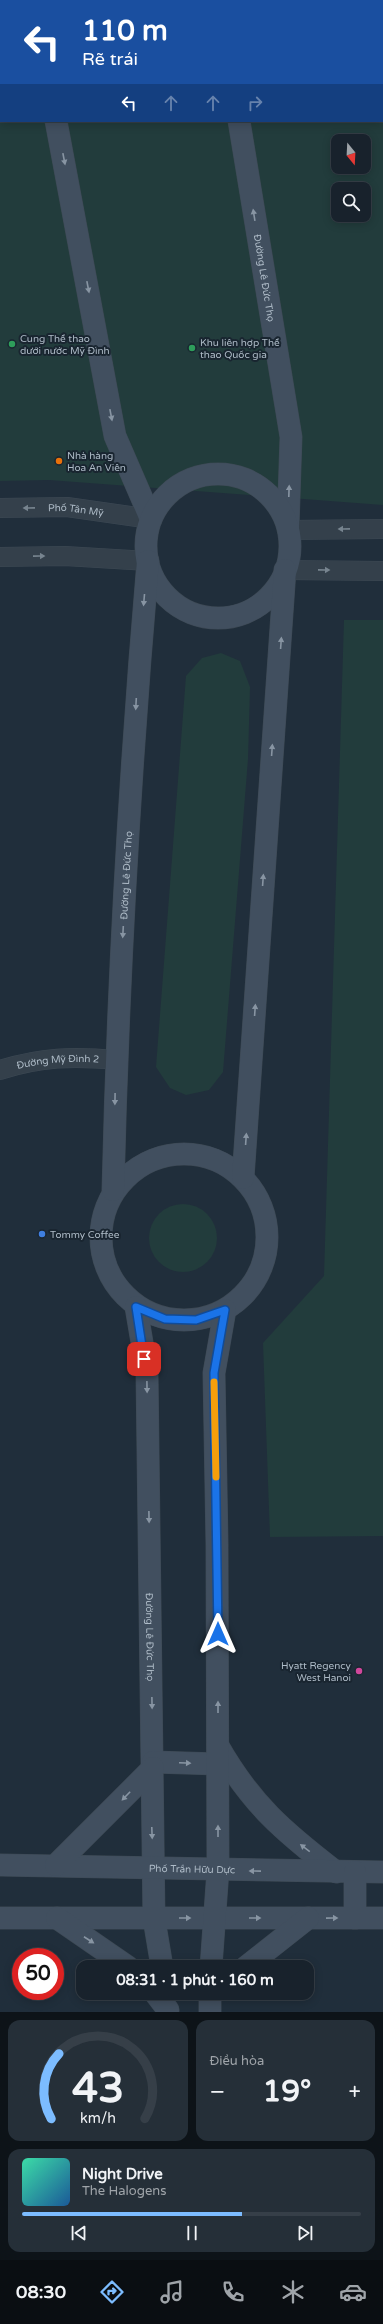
<!DOCTYPE html>
<html lang="vi">
<meta charset="utf-8">
<style>
:root{--surface:#18222c;--page:#252f38;--text:#f1f3f6;--muted:#9fa4a9;--line:#363f48;--accent:#7cbcff}
body{margin:0;font-family:"Varela Round",sans-serif;background:var(--page);color:var(--text);height:100vh;display:flex;flex-direction:column;font-size:15px;white-space:nowrap}
*{box-sizing:border-box;margin:0}
p{font-size:13px;color:var(--muted)}
.icon{flex:none;width:22px;height:22px;fill:none;stroke:currentColor;stroke-width:2;stroke-linecap:round;stroke-linejoin:round}
.map{position:relative;height:2012px;overflow:hidden}
.drawer{display:flex;flex-direction:column;gap:8px;padding:8px;background:#0d1318;flex:1}
.drawer>*{flex:none}
.banner{position:absolute;left:0px;top:0px;width:383px;height:122px;box-shadow:0 2px 10px #0003,0 0 0 1px var(--line);background:#1a4fa0;color:#fff;overflow:hidden}
.needle{width:26px;rotate:162deg}
.controls{position:absolute;left:331px;top:134px;display:grid;gap:8px}
.controls a{display:grid;place-items:center;width:40px;height:40px;border-radius:8px;background:var(--surface);box-shadow:0 2px 10px #0003,0 0 0 1px var(--line);font-size:20px}
.speed{position:absolute;left:12px;top:1948px;display:flex;gap:8px;font-size:20px;font-weight:700;text-align:center}
.speed>*{display:grid;place-content:center;width:52px;height:52px;border-radius:50%;background:var(--surface);box-shadow:0 2px 10px #0003,0 0 0 1px var(--line);line-height:1}
.speed .limit{border:6px solid #d22;background:#fff;color:#111}
.pin{position:absolute;display:grid;place-items:center;width:34px;height:34px;color:#fff;margin:-17px;border-radius:8px;box-shadow:0 2px 6px #0006}
.me{position:absolute;width:44px;margin:-22px;rotate:0deg;stroke-linejoin:round;filter:drop-shadow(0 0 3px #0008)}
.turn{display:flex;align-items:center;gap:14px;height:84px;padding:0 16px;font-size:18px}
.turn .icon{width:52px;height:52px;stroke-width:2.5}
.turn b{display:block;font-size:28px;line-height:34px}
.lanes{display:flex;align-items:center;height:38px;padding:0 16px;background:#0003;justify-content:center;gap:20px;direction:ltr}
.lanes .off{opacity:.35}
.big{font-size:30px;font-weight:800;line-height:1.1}
.drawer .widget{flex:1;display:flex;flex-direction:column;justify-content:center;gap:6px;min-width:0;padding:0 14px;border-radius:12px;background:var(--page)}
.drawer .dial{align-items:center;gap:0}
.dial svg{height:104px;overflow:visible;fill:none;stroke:var(--line);stroke-width:7;stroke-linecap:round;text-anchor:middle}
.dial text{fill:var(--text);stroke:none}
.song{display:flex;align-items:center;gap:12px}
.cover{width:48px;height:48px;border-radius:6px;background:linear-gradient(135deg,hsl(160 70% 55%),hsl(210 70% 35%))}
.played{height:4px;border-radius:2px;background:linear-gradient(90deg,var(--accent) 65%,var(--line) 65%)}
.keys{display:flex;justify-content:space-around;direction:ltr}
.heat{display:flex;justify-content:space-between;align-items:center;font-size:22px;direction:ltr}
.drawer .tiles{flex:1;display:grid;gap:8px;grid-template-columns:1fr 1fr}
.widget:last-child{grid-column:span 2}
.trip{position:absolute;left:76px;top:1960px;width:238px;height:40px;border-radius:12px;background:var(--surface);box-shadow:0 2px 10px #0003,0 0 0 1px var(--line);font-weight:800;line-height:40px;text-align:center}
.menu{display:flex;height:64px;justify-content:space-around;align-items:center;background:#0a0e12;color:var(--muted)}
.menu .icon{width:28px;height:28px}
.menu .selected{color:var(--accent)}
.menu b{font-size:18px;color:var(--text)}
.map>svg:first-child{display:block}
</style>
<div class="map">
<svg width="383" height="2012" viewBox="0 0 383 2012">
<rect width="100%" height="100%" fill="#202e3b"/>
<!-- green -->
<g fill="#223c3c" fill-rule="evenodd">
<path d="M0,0H383V505L49,480L0,481ZM1,1H382V121H1ZM338,141H364V167H338ZM338,189H364V215H338Z"/>
<path d="M344,620H383V1536L270,1537L263,1343L324,1276Z"/>
<path d="M221,653L240,661L250,687L248,759L223,1072L209,1090L186,1095L170,1088L156,1067L186,676L202,658Z"/>
<circle cx="183" cy="1238" r="34"/>
</g>
<g fill="none" stroke-linecap="round" stroke-linejoin="round">
<!-- minor casing -->
<g stroke="#3d4954" stroke-width="20">
<g id="minor">
<path id="s1" d="M0,508L67,507L151,519"/>
<path d="M288,530L383,529"/>
<path d="M0,557L65,556L148,561"/>
<path d="M285,570L383,571"/>
<path id="s2" d="M0,1070C41,1057 73,1056 116,1060"/>
</g>
</g>
<!-- secondary casing -->
<g stroke="#3d4954" stroke-width="23">
<g id="secondary">
<path d="M32,0L33,1"/>
<path d="M219,0V1"/>
<path d="M56,121L115,436L151,519"/>
<path id="s3" d="M239,121L291,437L288,527"/>
<circle cx="218" cy="546" r="72"/>
<circle cx="184" cy="1237" r="83"/>
<path d="M243,1178L285,570"/>
<path id="s4" d="M113,1190C118,980 130,770 148,561"/>
<path id="s5" d="M136,1307L147,1372L154,1919L162,1967"/>
<path d="M218,1746C251,1804 284,1832 336,1872"/>
<path d="M153,1762L218,1764"/>
<path id="s6" d="M0,1865L383,1872"/>
<path d="M56,1865L153,1768"/>
<path d="M355,1872V1918"/>
<path d="M0,1918H383"/>
<path d="M57,1918L128,1967"/>
<path d="M211,1967L218,1870L217,1544L214,1373L225,1310"/>
<path d="M246,1967L308,1918"/>
<path d="M155,1993L168,2010"/>
<path d="M210,2012V1993"/>
</g>
</g>
<!-- minor -->
<use href="#minor" stroke="#34404b" stroke-width="19"/>
<!-- secondary -->
<use href="#secondary" stroke="#414f5f" stroke-width="22"/>
</g>
<!-- one-way arrows -->
<defs><path id="oneway-solid" d="M-6-.8H1V-3.2L6.5 0L1 3.2V.8H-6Z"/></defs>
<g fill="#8895a3">
<use href="#oneway-solid" transform="translate(64 159) rotate(79)"/>
<use href="#oneway-solid" transform="translate(254 215) rotate(-99)"/>
<use href="#oneway-solid" transform="translate(88 287) rotate(79)"/>
<use href="#oneway-solid" transform="translate(111 415) rotate(79)"/>
<use href="#oneway-solid" transform="translate(289 491) rotate(-88)"/>
<use href="#oneway-solid" transform="translate(144 600) rotate(95)"/>
<use href="#oneway-solid" transform="translate(281 643) rotate(-86)"/>
<use href="#oneway-solid" transform="translate(136 704) rotate(93)"/>
<use href="#oneway-solid" transform="translate(272 750) rotate(-86)"/>
<use href="#oneway-solid" transform="translate(263 880) rotate(-86)"/>
<use href="#oneway-solid" transform="translate(123 932) rotate(93)"/>
<use href="#oneway-solid" transform="translate(255 1010) rotate(-86)"/>
<use href="#oneway-solid" transform="translate(115 1099) rotate(91)"/>
<use href="#oneway-solid" transform="translate(246 1139) rotate(-86)"/>
<use href="#oneway-solid" transform="translate(147 1387) rotate(89)"/>
<use href="#oneway-solid" transform="translate(149 1517) rotate(89)"/>
<use href="#oneway-solid" transform="translate(152 1703) rotate(89)"/>
<use href="#oneway-solid" transform="translate(218 1707) rotate(-90)"/>
<use href="#oneway-solid" transform="translate(185 1763) rotate(2)"/>
<use href="#oneway-solid" transform="translate(126 1796) rotate(134)"/>
<use href="#oneway-solid" transform="translate(218 1831) rotate(-90)"/>
<use href="#oneway-solid" transform="translate(152 1833) rotate(88)"/>
<use href="#oneway-solid" transform="translate(305 1848) rotate(-143)"/>
<use href="#oneway-solid" transform="translate(255 1871) rotate(-179)"/>
<use href="#oneway-solid" transform="translate(185 1918)"/>
<use href="#oneway-solid" transform="translate(255 1918)"/>
<use href="#oneway-solid" transform="translate(332 1918) rotate(-1)"/>
<use href="#oneway-solid" transform="translate(89 1940) rotate(33)"/>
</g>
<g fill="#77848f">
<use href="#oneway-solid" transform="translate(29 508) rotate(179)"/>
<use href="#oneway-solid" transform="translate(344 529) rotate(179)"/>
<use href="#oneway-solid" transform="translate(39 556) rotate(-1)"/>
<use href="#oneway-solid" transform="translate(324 570) rotate(1)"/>
</g>
<g fill="none" stroke-linecap="round" stroke-linejoin="round">
<!-- route casing -->
<g stroke="#114b97" stroke-width="10">
<path id="route" d="M144,1359L136,1307L165,1319L196,1320L225,1310L214,1373L218,1634"/>
</g>
<!-- route -->
<use href="#route" stroke="#1a73e8" stroke-width="7"/>
<!-- slow -->
<path stroke="#f59e0b" stroke-width="7" d="M214,1382L216,1477"/>
</g>
<!-- markers -->
<g fill="#2e9e5b" stroke="#192530" stroke-width="1.5">
<circle cx="12" cy="344" r="4"/>
<circle cx="192" cy="348" r="4"/>
</g>
<circle fill="#e8710a" stroke="#192530" stroke-width="1.5" cx="59" cy="461" r="4"/>
<circle fill="#3f7fe0" stroke="#192530" stroke-width="1.5" cx="42" cy="1234" r="4"/>
<circle fill="#d1479c" stroke="#192530" stroke-width="1.5" cx="359" cy="1671" r="4"/>
<g text-anchor="middle" stroke-width="4" stroke-linejoin="round" paint-order="stroke">
<!-- street labels -->
<g font-size="10" fill="#aebbc7" stroke="#192530">
<text dy="4" stroke="none"><textPath href="#s3" startOffset="159">Đường Lê Đức Thọ</textPath></text>
<text dy="4" stroke="none"><textPath href="#s1" startOffset="76">Phố Tân Mỹ</textPath></text>
<text dy="4" stroke="none"><textPath href="#s4" startOffset="315">Đường Lê Đức Thọ</textPath></text>
<text dy="4" stroke="none"><textPath href="#s2" startOffset="59">Đường Mỹ Đình 2</textPath></text>
<text dy="4" stroke="none"><textPath href="#s5" startOffset="331">Đường Lê Đức Thọ</textPath></text>
<text dy="4" stroke="none"><textPath href="#s6" startOffset="192">Phố Trần Hữu Dực</textPath></text>
</g>
<!-- poi labels -->
<g font-size="10" fill="#aebbc7" stroke="#192530" text-anchor="start">
<text x="20" y="342">Cung Thể thao<tspan x="20" dy="12">dưới nước Mỹ Đình</tspan></text>
<text x="200" y="346">Khu liên hợp Thể<tspan x="200" dy="12">thao Quốc gia</tspan></text>
<text x="67" y="459">Nhà hàng<tspan x="67" dy="12">Hoa An Viên</tspan></text>
<text x="50" y="1238">Tommy Coffee</text>
<text x="351" y="1669" text-anchor="end">Hyatt Regency<tspan x="351" dy="12">West Hanoi</tspan></text>
</g>
</g>
</svg>
<div class="controls">
<a><svg class="needle" viewBox="-14 -14 28 28"><path d="M0-13l5 13h-10z" fill="#e53935"/><path d="M0 13l5-13h-10z" fill="#9fa4a9"/></svg></a>
<a><svg class="icon" aria-label="search" viewBox="0 0 24 24"><circle cx="10" cy="10" r="6"/><path d="M15 15l6 6"/></svg></a>
</div>
<div class="speed"><div class="limit">50</div></div>
<div class="pin" style="left:144px;top:1359px;background:#d93025"><svg class="icon" aria-label="arrive" viewBox="0 0 24 24"><path d="M6 21V4h12l-3 4 3 4H6"/></svg></div>
<svg class="me" style="left:218px;top:1634px" viewBox="-20 -20 40 40"><path d="M0-17L14 15 0 8-14 15z" fill="#1a73e8" stroke="#fff" stroke-width="4"/></svg>
<div class="trip">08:31 · 1 phút · 160 m</div>
<div class="banner">
<div class="turn"><svg class="icon" aria-label="left" viewBox="0 0 24 24"><path d="M17 20v-9H6M10 6l-5 5 5 5"/></svg><div><b>110 m</b>Rẽ trái</div></div>
<div class="lanes"><svg class="icon" aria-label="left" viewBox="0 0 24 24"><path d="M17 20v-9H6M10 6l-5 5 5 5"/></svg><svg class="icon off" aria-label="ahead" viewBox="0 0 24 24"><path d="M12 20V5M6 11l6-6 6 6"/></svg><svg class="icon off" aria-label="ahead" viewBox="0 0 24 24"><path d="M12 20V5M6 11l6-6 6 6"/></svg><svg class="icon off" aria-label="right" viewBox="0 0 24 24"><path d="M7 20v-9h11M14 6l5 5-5 5"/></svg></div>
</div>
</div>
<section class="drawer">
<div class="tiles">
<div class="widget dial"><svg viewBox="0 0 100 80">
<path d="M14 69A42 42 0 1 1 86 69"/>
<path d="M14 69A42 42 0 0 1 20 19" stroke="#7cbcff"/>
<text x="50" y="56" font-size="32" font-weight="700">43</text>
<text x="50" y="72" font-size="11">km/h</text>
</svg></div>
<div class="widget"><p>Điều hòa</p>
<div class="heat"><a>−</a><b class="big">19°</b><a>+</a></div>
</div>
<div class="widget">
<div class="song"><i class="cover"></i><div><b>Night Drive</b><p>The Halogens</p></div></div>
<div class="played"></div>
<div class="keys"><svg class="icon" aria-label="previous" viewBox="0 0 24 24"><path d="M18 5L8 12l10 7zM5 5v14"/></svg><svg class="icon" aria-label="pause" viewBox="0 0 24 24"><path d="M8 5v14M16 5v14"/></svg><svg class="icon" aria-label="next" viewBox="0 0 24 24"><path d="M6 5l10 7-10 7zM19 5v14"/></svg></div>
</div>
</div>
</section>
<nav class="menu">
<b>08:30</b>
<svg class="icon selected" aria-label="directions" viewBox="0 0 24 24"><path d="M12 3l9 9-9 9-9-9zM9 14v-3h6M13 9l2 2-2 2"/></svg>
<svg class="icon" aria-label="music" viewBox="0 0 24 24"><path d="M9 18V5l10-2v13"/><circle cx="6" cy="18" r="3"/><circle cx="16" cy="16" r="3"/></svg>
<svg class="icon" aria-label="phone" viewBox="0 0 24 24"><path d="M5 4h4l2 5-3 2q2 4 5 5l2-3 5 2v4C11 20 4 13 5 4z"/></svg>
<svg class="icon" aria-label="climate" viewBox="0 0 24 24"><path d="M12 3v18M4 7l16 10M4 17L20 7"/></svg>
<svg class="icon" aria-label="car" viewBox="0 0 24 24"><path d="M5 17H2v-5l4-1 3-4h7l3 4 3 1v5h-3M9 17h6M6 11h13"/><circle cx="7" cy="17" r="2"/><circle cx="17" cy="17" r="2"/></svg>
</nav>
